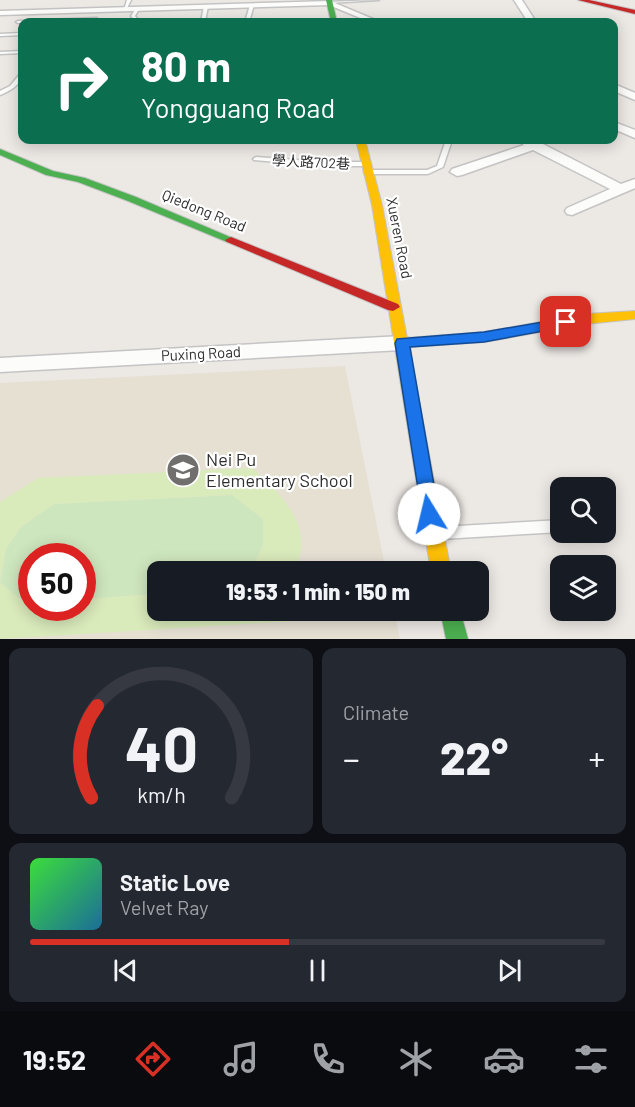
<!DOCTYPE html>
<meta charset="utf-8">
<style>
:root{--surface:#171b24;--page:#242831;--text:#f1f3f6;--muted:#9ea1a6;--line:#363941;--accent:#d93025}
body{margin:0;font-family:Barlow,"Noto Sans TC",sans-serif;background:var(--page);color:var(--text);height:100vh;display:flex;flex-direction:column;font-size:22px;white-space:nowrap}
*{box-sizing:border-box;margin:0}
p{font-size:20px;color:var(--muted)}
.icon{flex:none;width:33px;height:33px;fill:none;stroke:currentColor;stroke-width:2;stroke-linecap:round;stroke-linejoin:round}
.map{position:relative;height:639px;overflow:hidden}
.panel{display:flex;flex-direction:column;gap:9px;padding:9px;background:#0d0f14;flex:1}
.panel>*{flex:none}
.hud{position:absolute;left:18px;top:18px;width:600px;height:126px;border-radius:12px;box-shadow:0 3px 15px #0003;background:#0b6e4f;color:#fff;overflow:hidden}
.fabs{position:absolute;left:550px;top:477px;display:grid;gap:12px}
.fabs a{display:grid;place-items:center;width:66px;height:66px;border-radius:12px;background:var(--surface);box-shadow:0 3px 15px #0003;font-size:30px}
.speed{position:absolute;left:18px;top:543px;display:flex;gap:12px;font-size:30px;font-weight:700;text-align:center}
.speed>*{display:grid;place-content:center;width:78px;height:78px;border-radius:50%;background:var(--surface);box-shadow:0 3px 15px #0003;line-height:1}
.speed .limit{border:9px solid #d22;background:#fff;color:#111}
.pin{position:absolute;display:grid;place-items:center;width:51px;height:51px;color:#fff;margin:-26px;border-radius:12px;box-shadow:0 3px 9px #0006}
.me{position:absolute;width:66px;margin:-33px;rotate:351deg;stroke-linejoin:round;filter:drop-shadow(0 0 4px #0008)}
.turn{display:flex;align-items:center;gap:21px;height:126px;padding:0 24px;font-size:27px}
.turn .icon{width:78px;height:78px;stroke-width:2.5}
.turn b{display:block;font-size:42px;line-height:51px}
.big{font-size:45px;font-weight:800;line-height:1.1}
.panel .widget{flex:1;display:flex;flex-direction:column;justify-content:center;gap:9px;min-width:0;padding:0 21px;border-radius:12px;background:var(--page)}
.panel .dial{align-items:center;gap:0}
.dial svg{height:156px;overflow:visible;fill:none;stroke:var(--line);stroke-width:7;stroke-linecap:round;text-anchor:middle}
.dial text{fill:var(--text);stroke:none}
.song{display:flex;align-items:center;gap:18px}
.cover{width:72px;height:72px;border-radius:9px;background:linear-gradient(135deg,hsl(120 70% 55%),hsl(200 70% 35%))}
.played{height:6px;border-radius:3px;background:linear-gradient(90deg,var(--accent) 45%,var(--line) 45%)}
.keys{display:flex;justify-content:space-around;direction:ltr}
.heat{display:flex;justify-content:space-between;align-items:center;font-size:33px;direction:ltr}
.panel .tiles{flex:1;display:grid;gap:9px;grid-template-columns:1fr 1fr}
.widget:last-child{grid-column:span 2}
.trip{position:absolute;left:147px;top:561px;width:342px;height:60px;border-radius:12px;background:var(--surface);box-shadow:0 3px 15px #0003;font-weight:800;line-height:60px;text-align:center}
.tabs{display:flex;height:96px;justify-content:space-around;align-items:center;background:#090b0e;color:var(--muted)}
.tabs .icon{width:42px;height:42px}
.tabs .current{color:var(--accent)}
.tabs b{font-size:27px;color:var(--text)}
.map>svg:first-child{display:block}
</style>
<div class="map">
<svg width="635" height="639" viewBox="0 0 635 639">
<rect width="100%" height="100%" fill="#ece8e4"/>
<!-- education -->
<path fill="#e6e0d3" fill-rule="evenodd" d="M345,366L386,571L158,572V610L394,611L400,639H0V383ZM32,556H82V608H32Z"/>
<!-- green -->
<path fill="#cee6be" d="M233,495L263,519V545L251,571L158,572L157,594L83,599L82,556H32L31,603H25L0,583L6,549L21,527L54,504Z"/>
<!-- pitch -->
<g fill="#d9eabb">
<path d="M252,468C282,495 318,529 293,571H251L263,545V519L232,495L54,504L21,527L6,549L0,580V502L38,478Z"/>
<path d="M0,583L25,603H31L32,608H82L83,599L157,594L158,610L312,611V620L0,639Z"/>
</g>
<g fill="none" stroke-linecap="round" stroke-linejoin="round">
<!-- lane casing -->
<g stroke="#c5c4c5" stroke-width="3">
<g id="lane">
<path d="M127,0H131L126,10H124Z"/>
<path d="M379,0L329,3L327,2Z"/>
<path d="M252,4L254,5L249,22H245L250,5Z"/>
<path d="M206,5L208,6L205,22H201L204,6Z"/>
<path d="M136,8L139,9L135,16L140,22H136L131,16Z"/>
<path d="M97,18L98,20L18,23L16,22L18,21Z"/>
<path d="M22,33V35L0,36V34Z"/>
<path d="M22,51V53L0,54V52Z"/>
<path d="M20,74H22C21,85 10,91 0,95V91L10,86Z"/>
<path d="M446,140H452L443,167L428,174H367L364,172L367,170H427L437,166Z"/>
<path d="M256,157L323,162H367L370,164L367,166H323L254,160L253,159Z"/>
<path d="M561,520V532L441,539L437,537L435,533L437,529L441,527Z"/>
</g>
</g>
<!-- street casing -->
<g stroke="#c5c4c5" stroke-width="3">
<g id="street">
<path d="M514,0H522L536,22H528Z"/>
<path d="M330,1L380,22H370L329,5L0,15V11Z"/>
<path d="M614,84L635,93V100L614,91Z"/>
<path d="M614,122L635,130V138L614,129Z"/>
<path d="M518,140H532L539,142L621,184L635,179V188L572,215L567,214L565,211L567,208L610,189L533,150L462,175L457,176L450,172L452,169L524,145Z"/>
<path d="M402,336L409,338L411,343L409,348L402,350L0,372V358Z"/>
</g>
</g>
<!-- fast casing -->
<g stroke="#c5c4c5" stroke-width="2">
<g id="fast">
<path d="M326,0H332L337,22H331Z"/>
<path d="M0,149L53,171L85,178L136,197L237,240L235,242H227L128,201L78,182L46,175L0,155Z"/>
<path d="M440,610H460L468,639H446Z"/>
</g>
</g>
<!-- slow casing -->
<g stroke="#c5c4c5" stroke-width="2">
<path id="slow" d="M356,140H365L382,205L407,338L484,332L586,314L635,311V319L586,324L484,342L409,347L451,572H431L372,205Z"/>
</g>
<!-- jam casing -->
<g stroke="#c5c4c5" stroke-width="2">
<g id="jam">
<path d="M578,0H589L635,10V14Z"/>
<path d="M231,237L398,304L400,307L393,311L388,310L227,242L225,240Z"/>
</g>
</g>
<!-- lane -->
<use href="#lane" fill="#fcfcfb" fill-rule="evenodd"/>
<!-- street -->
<use href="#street" fill="#fcfcfb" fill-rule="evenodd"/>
<!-- fast -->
<use href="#fast" fill="#4caf50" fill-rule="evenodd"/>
<!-- slow -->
<use href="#slow" fill="#ffc107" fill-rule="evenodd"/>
<!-- jam -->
<use href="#jam" fill="#c62828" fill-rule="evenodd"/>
</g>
<!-- route -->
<path fill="#1a73e8" stroke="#114b97" stroke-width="1.5" d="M566,318L572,322L570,326L484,342L410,347L439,514L436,520L429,522L423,520L395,343L397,339L484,332Z"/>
<!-- icons -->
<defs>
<g id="school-disc" transform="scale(1.725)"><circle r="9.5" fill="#706f6e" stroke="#fff"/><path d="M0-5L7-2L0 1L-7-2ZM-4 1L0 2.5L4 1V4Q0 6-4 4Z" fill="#fff"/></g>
</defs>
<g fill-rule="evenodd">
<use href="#school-disc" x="183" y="470"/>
</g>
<g text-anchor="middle" stroke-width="4.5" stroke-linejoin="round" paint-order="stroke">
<!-- far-street labels -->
<g font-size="14" fill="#2e2e2e" stroke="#fff">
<text transform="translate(311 162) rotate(3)" y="5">學人路702巷</text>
</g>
<!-- street labels -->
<g font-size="15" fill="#2e2e2e" stroke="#fff">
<text transform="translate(204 211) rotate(22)" y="5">Qiedong Road</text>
<text transform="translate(399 238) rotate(79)" y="5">Xueren Road</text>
<text transform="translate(201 354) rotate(-3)" y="5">Puxing Road</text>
</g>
<!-- near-poi labels -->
<g font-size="18" fill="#2e2e2e" stroke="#fff" text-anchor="start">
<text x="206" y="466">Nei Pu<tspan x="206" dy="21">Elementary School</tspan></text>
</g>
</g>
</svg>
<div class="fabs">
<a><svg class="icon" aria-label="search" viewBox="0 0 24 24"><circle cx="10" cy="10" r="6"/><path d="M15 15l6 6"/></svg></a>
<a><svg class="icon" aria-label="layers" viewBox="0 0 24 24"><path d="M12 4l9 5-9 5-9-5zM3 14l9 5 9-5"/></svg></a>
</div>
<div class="speed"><div class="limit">50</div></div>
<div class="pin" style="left:566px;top:322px;background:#d93025"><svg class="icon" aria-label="arrive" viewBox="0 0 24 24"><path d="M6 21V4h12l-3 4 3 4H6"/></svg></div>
<svg class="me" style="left:429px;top:514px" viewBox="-20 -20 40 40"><circle r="19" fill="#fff"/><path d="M0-13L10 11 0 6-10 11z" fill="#1a73e8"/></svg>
<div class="trip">19:53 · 1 min · 150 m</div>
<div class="hud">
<div class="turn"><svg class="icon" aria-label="right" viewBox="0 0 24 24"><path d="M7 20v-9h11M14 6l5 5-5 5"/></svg><div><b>80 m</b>Yongguang Road</div></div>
</div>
</div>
<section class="panel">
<div class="tiles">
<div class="widget dial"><svg viewBox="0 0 100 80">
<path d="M14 69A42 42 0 1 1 86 69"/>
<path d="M14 69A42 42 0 0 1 17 22" stroke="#d93025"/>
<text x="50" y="56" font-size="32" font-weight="700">40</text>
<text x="50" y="72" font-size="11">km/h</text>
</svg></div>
<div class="widget"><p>Climate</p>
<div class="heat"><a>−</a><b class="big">22°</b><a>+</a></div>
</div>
<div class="widget">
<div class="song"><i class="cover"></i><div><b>Static Love</b><p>Velvet Ray</p></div></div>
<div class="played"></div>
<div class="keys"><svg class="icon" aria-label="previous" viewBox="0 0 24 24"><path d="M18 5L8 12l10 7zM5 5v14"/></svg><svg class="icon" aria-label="pause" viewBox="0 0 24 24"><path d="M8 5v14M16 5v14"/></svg><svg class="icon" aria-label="next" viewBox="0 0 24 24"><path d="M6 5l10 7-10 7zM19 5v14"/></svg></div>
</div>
</div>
</section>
<nav class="tabs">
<b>19:52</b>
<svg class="icon current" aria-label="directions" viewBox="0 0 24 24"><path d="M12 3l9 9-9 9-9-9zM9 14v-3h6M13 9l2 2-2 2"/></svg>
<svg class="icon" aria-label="music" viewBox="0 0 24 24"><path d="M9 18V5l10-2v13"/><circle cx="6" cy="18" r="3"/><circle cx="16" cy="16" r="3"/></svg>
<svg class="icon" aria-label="phone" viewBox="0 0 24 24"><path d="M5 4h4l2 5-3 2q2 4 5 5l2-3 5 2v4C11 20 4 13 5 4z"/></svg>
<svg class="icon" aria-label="climate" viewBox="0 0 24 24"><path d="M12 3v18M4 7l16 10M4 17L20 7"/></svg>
<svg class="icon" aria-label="car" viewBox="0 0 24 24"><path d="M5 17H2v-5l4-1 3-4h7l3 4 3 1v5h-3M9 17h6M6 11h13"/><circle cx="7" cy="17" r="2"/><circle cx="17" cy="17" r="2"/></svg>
<svg class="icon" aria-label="filters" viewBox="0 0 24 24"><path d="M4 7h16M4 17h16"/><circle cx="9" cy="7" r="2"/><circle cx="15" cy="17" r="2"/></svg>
</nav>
